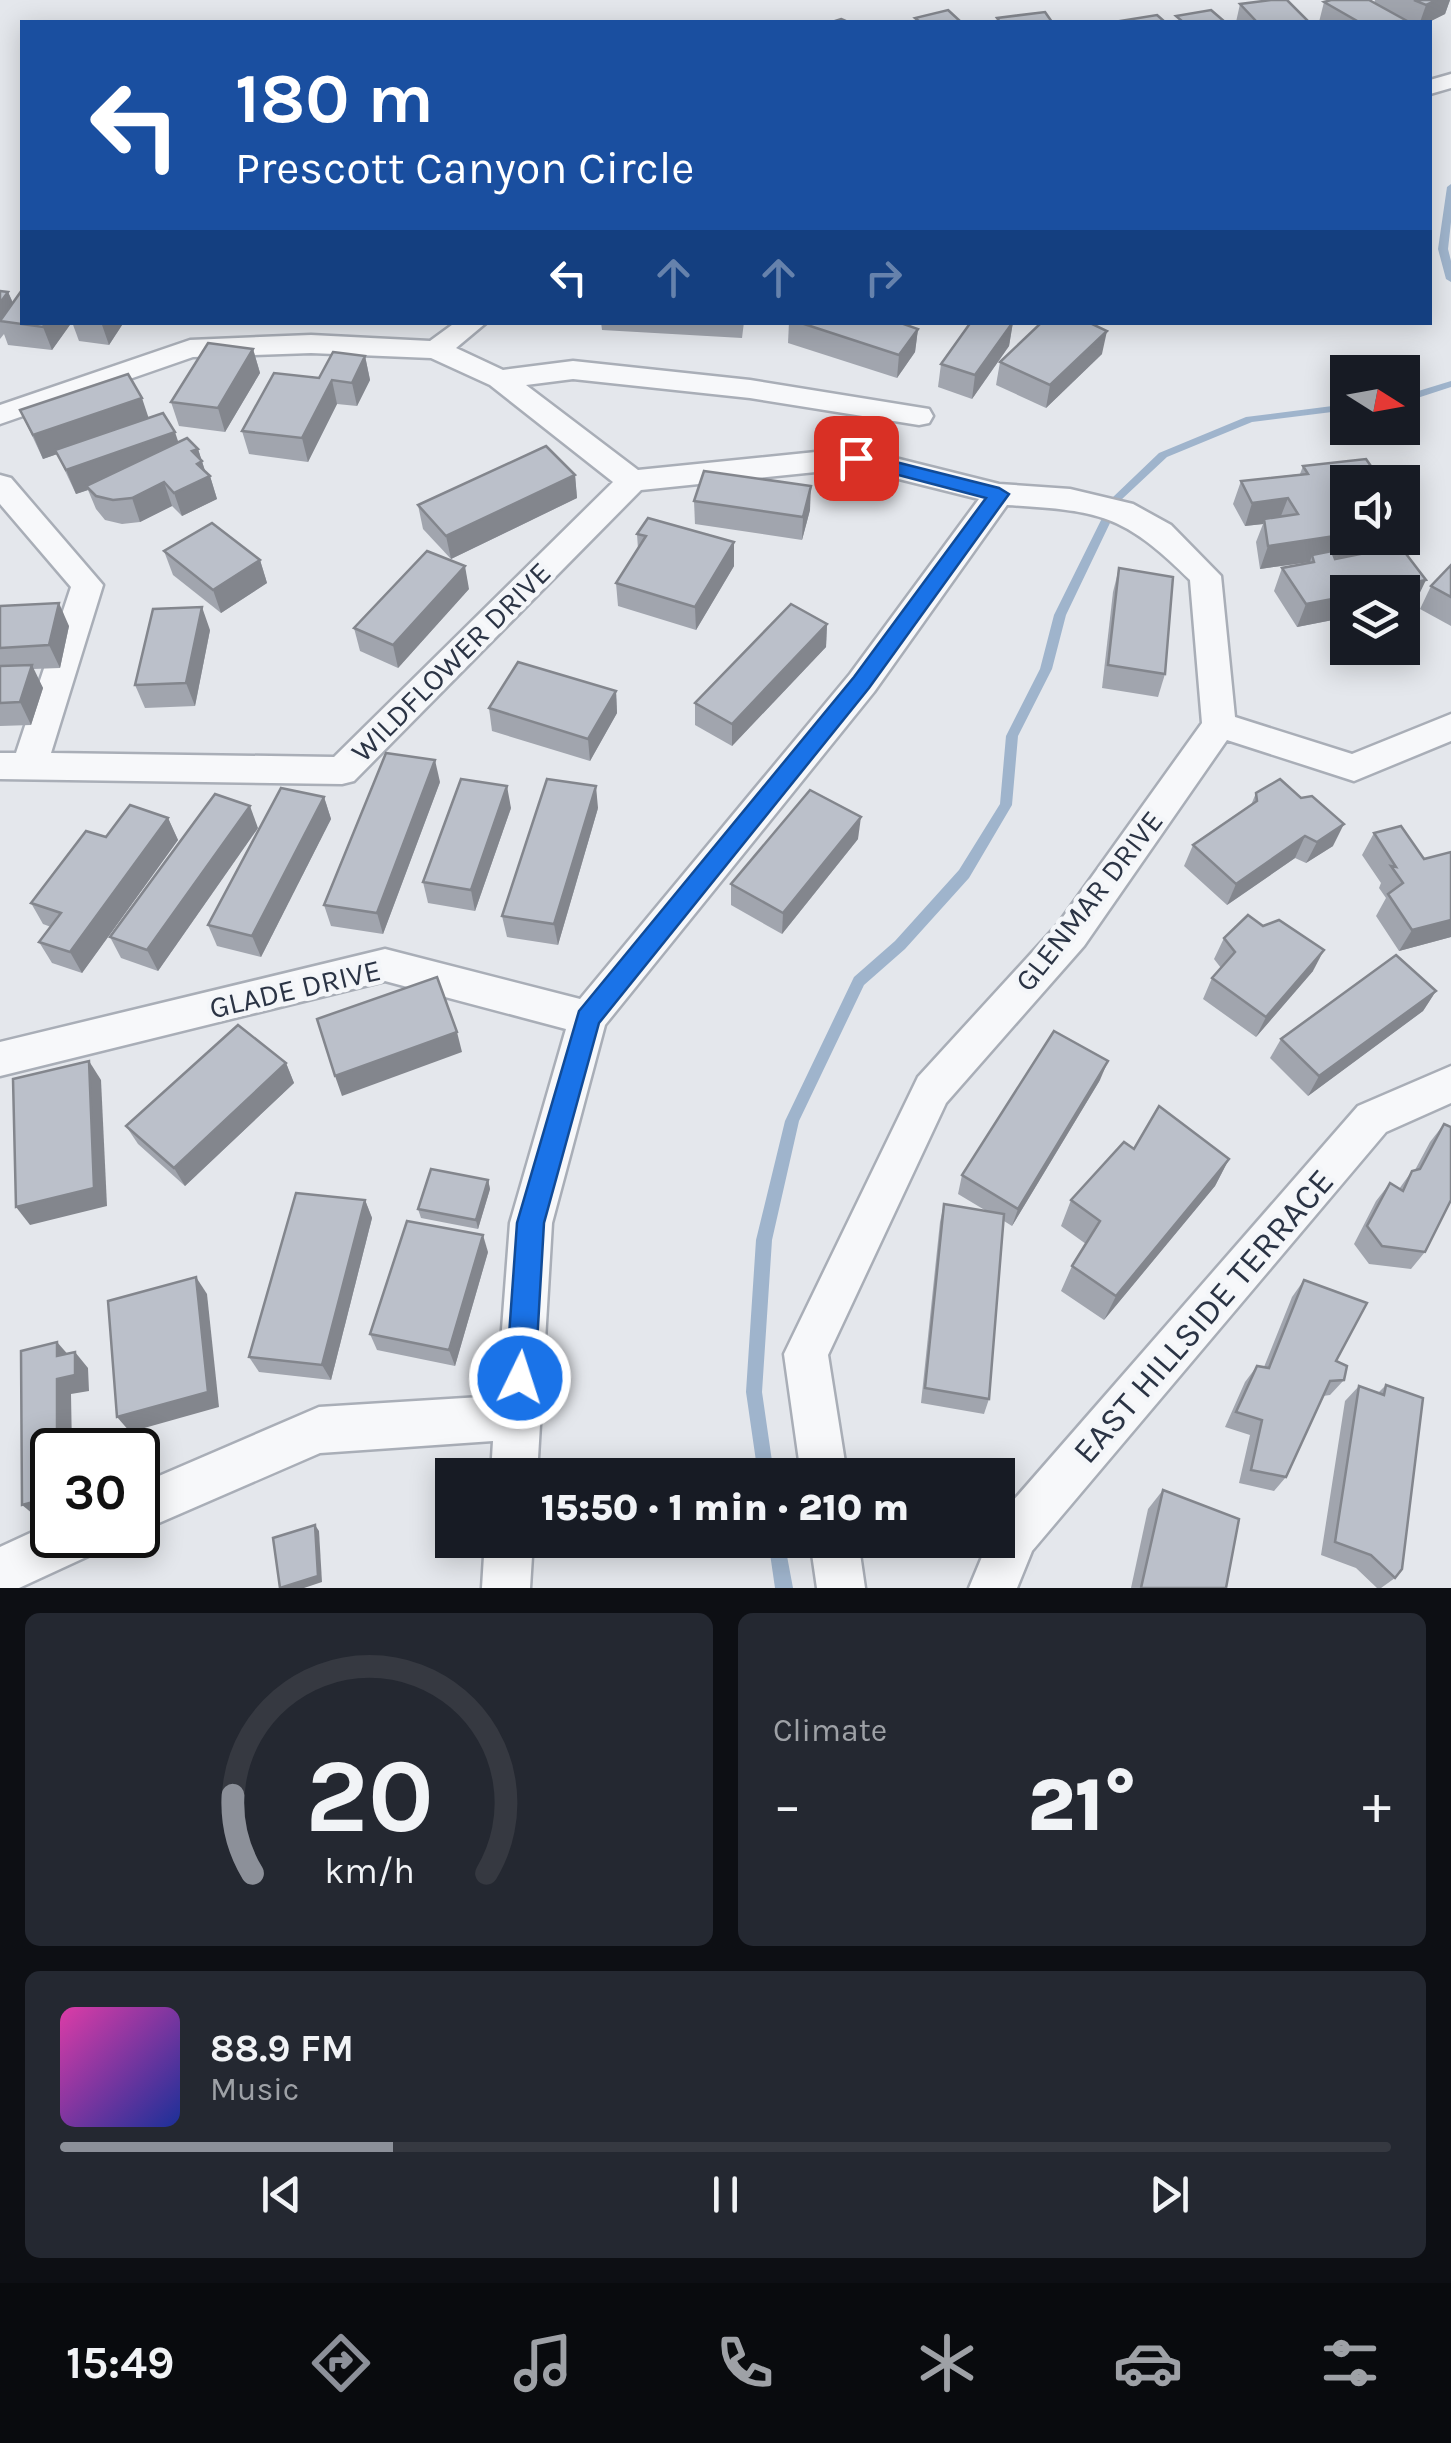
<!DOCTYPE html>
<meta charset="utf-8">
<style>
:root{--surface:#171b24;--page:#242831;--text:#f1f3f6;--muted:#9ea1a6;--line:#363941;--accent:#8c9099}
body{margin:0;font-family:Karla,sans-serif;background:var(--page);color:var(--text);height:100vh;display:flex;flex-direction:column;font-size:38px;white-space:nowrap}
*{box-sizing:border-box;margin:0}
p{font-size:32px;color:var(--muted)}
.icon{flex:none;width:55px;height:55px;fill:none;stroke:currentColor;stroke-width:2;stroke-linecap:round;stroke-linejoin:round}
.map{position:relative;height:1588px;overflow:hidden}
.drawer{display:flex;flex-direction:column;gap:25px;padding:25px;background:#0d0f14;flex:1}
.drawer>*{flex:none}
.banner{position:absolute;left:20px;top:20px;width:1412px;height:305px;border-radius:0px;box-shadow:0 5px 25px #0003;background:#1a4fa0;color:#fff;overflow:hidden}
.needle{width:65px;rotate:101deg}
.fabs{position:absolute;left:1330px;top:355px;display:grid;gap:20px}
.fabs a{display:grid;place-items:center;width:90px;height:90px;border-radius:0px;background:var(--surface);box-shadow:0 5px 25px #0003;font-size:50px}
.speed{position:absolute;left:30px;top:1428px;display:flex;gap:20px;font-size:50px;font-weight:700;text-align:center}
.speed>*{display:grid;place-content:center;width:130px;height:130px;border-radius:50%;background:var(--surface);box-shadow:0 5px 25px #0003;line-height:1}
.speed .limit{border:5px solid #111;border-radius:15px;background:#fff;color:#111}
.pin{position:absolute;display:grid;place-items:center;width:85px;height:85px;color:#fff;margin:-42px;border-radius:20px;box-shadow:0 5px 15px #0006}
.me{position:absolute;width:110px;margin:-55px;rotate:4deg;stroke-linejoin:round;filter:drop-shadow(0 0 8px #0008)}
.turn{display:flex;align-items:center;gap:35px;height:210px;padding:0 50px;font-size:45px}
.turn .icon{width:130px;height:130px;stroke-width:2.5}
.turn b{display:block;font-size:70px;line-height:85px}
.lanes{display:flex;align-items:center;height:95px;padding:0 50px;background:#0003;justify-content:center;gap:50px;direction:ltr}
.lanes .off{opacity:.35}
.big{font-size:75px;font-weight:800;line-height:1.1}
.drawer .widget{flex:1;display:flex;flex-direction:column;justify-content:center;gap:15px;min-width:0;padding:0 35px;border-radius:15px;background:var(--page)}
.drawer .dial{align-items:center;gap:0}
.dial svg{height:260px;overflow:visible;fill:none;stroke:var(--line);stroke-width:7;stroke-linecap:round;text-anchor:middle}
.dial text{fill:var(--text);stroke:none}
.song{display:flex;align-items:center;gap:30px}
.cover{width:120px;height:120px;border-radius:15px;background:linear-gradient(135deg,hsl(320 70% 55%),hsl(230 70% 35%))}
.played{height:10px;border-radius:5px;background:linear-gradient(90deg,var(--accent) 25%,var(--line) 25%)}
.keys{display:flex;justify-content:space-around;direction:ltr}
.heat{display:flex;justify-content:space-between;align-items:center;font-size:55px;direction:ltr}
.drawer .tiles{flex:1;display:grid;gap:25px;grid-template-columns:1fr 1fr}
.widget:last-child{grid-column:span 2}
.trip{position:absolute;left:435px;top:1458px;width:580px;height:100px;border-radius:0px;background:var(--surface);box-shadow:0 5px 25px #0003;font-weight:800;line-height:100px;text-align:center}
.menu{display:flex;height:160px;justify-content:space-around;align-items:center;background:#090b0e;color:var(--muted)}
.menu .icon{width:70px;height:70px}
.menu .active{color:var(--accent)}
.menu b{font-size:45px;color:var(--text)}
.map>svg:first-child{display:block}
</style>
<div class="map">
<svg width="1451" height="1588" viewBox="0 0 1451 1588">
<rect width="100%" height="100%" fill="#e4e7ec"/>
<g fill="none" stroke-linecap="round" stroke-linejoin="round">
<!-- stream -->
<g fill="#9fb4cc" fill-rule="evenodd">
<path d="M1451,184V222L1448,249L1451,261V282L1446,279L1438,249L1447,187Z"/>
<path d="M1451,381V387L1402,403V396Z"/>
<path d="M1348,404V410L1252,422L1167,457L1121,500L1066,615L1052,669L1018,736L1012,805L969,878L905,949L864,985L799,1121L772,1240L762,1392L774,1475H758L746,1392L756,1240L785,1121L854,977L895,941L959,870L1000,804L1006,736L1040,669L1054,615L1112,498L1159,453L1246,417Z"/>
<path d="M768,1540H784L793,1588H775Z"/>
</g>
<!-- street casing -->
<g stroke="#a9aeb7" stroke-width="5">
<g id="street">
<path d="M1451,74V88L1430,94V80Z"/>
<path d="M456,322H487L456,348L503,370L573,361L750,380L929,409L933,416L929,423L919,425L750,398L573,379L526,385L638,470L855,448L999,484L1070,489L1133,504L1171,525L1221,576L1235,717L1352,754L1451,714V741L1354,781L1227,740L1084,946L946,1103L828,1355L847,1475H801L784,1354L918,1077L1058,924L1202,723L1190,580C1122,513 1100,511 1007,505L874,692L605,1025L552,1223L537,1475H491L493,1441L320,1453L138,1532V1485L319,1407L497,1396L510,1223L566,1029L385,981L0,1076V1042L385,949L580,999L850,674L979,499L855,468L641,490L354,781L342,784L0,779V753H16L71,587L0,504V475L11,478L103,585L51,753L334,757L613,482L490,385L431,358L311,353L193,357L0,424V405L190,340L311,335L430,341Z"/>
<path d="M1451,1066V1103L1386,1132L1032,1551L1017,1588H969L989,1540H998V1518L1358,1106Z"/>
<path d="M52,1523V1535H104L97,1552L19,1588H0V1547Z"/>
<path d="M485,1540H533L530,1588H482Z"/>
<path d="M810,1540H858L865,1588H817Z"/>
</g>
</g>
<!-- street -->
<use href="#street" fill="#f7f8fa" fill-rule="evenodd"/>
</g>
<!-- wall -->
<g fill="#a1a5ae">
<path d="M1375,0H1450L1445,14L1429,22H1319L1324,2L1374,3Z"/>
<path d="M1240,4L1309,22H1234H1236Z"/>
<path d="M0,291L8,292L22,322H72L52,350L8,345L4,334L0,339Z"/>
<path d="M72,322H124L109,345L79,341Z"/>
<path d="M601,322H744L742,338L602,330Z"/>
<path d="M789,322H898L918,329L915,352L897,378L788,343Z"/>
<path d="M1013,322L1009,346L972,399L938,387L941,364Z"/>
<path d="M253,349L260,373L225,432L179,426L171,402Z"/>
<path d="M1102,354L1046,408L996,385L1000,362Z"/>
<path d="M365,356L370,380L357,406L337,404L308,462L249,454L242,431L319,378Z"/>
<path d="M20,410L149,418L178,442L198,449L205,471L210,476L217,499L182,516L172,506L140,522L122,524L105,520L96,509L88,490L76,494L57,454L43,459Z"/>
<path d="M1303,466L1411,525L1401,547L1415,603L1348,592V617L1297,627L1274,591L1282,568L1310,562L1260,569L1256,542L1263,524L1245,526L1233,504L1241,481L1300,474Z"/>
<path d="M575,475L577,498L451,559L423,529L418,505Z"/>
<path d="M694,501L810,510L802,540L695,524Z"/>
<path d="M637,534L734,566L696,630L618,606L616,583L638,549Z"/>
<path d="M164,551L260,560L267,583L221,613L173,575Z"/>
<path d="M1451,565V626L1420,609L1431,586Z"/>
<path d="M1119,568L1165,674L1158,697L1102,688L1113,592Z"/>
<path d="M469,589L398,668L360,651L354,628Z"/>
<path d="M0,606L69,626L60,668L33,669L43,688L31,725L0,726Z"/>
<path d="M827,624L826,647L732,746L695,725V703Z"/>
<path d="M210,630L195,706L145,708L135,685Z"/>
<path d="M616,691L617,713L590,761L492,731L489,708Z"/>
<path d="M440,782L383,934L331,926L324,905Z"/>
<path d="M1256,793L1333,846L1306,863L1295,858L1227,905L1184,866L1193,845L1251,805Z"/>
<path d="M324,797L331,819L261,957L217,946L208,925Z"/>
<path d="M511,808L475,911L428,903L423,882Z"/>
<path d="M598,808L558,945L507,937L502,916Z"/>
<path d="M168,818L178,840L82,973L52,963L39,942L51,927L43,924L31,903L106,837Z"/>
<path d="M258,828L158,971L121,958L110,937Z"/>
<path d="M1374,833L1424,859L1451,852V937L1399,951L1376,916L1386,898L1379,888L1381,883L1362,855Z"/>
<path d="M858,839L782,934L731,905V884Z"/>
<path d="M1263,926L1313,971L1256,1037L1203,999L1212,978L1221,968L1214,959L1224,938Z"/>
<path d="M1436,991L1423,1011L1308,1096L1270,1058L1281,1039Z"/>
<path d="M286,1063L294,1083L185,1186L138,1144L126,1126Z"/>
<path d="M1100,1080L1012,1226L1004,1221L989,1399L984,1414L921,1403L940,1222L944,1204L988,1212L958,1194L962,1175Z"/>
<path d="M1444,1124L1425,1252L1411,1269L1369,1264L1354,1244L1376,1201L1390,1183L1399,1189L1412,1171L1415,1170L1430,1142Z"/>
<path d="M1134,1149L1229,1159L1215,1186L1104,1320L1061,1291L1072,1266L1086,1244L1061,1226L1071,1200Z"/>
<path d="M488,1180L490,1189L478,1229L421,1218L418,1209Z"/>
<path d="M365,1200L372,1218L331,1380L259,1372L249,1357Z"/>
<path d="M488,1252L455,1366L377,1350L370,1334Z"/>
<path d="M1304,1280L1344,1380L1330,1395L1323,1396L1286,1477L1274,1491L1239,1483L1250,1435L1225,1427L1245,1382L1257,1366L1264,1367L1292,1297Z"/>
<path d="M1386,1385L1395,1578L1381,1588H1377L1356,1568L1321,1555L1345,1401L1359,1386L1378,1393Z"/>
<path d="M1163,1490L1226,1588H1131L1148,1509Z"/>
</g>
<!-- shaded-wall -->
<g fill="#83868d">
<path d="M1437,0H1450L1445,14L1429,22H1420L1426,5Z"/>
<path d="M8,292L18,315L0,321V303Z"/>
<path d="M46,322H72L52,350L43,327Z"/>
<path d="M101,322H124L109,345Z"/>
<path d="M1013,322L1009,346L972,399L975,375Z"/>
<path d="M918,329L915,352L897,378L899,355Z"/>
<path d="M1107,331L1102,354L1046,408L1050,385Z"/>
<path d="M253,349L260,373L225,432L218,408Z"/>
<path d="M365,356L370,380L357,406L352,383Z"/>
<path d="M332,380L337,404L308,462L302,438Z"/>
<path d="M142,398L150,422L43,459L33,435Z"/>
<path d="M175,432L183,456L86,486L88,490L76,494L66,470Z"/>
<path d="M198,449L207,477L210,476L217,499L182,516L174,493L192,451Z"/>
<path d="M575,475L577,498L451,559L446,536Z"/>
<path d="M164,482L172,506L140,522L132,498Z"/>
<path d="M811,486L810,510L802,540L803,517Z"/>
<path d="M1288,498L1279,521L1264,519L1263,524L1245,526L1252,503Z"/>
<path d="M1411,525L1400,548L1314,561L1312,555L1310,562L1260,569L1268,546L1348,534V538H1402V526Z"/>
<path d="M734,542V566L696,630L695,607Z"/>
<path d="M260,560L267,583L221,613L213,590Z"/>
<path d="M465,566L469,589L398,668L393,645Z"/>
<path d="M1426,580L1415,603L1402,606V592H1365Z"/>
<path d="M1348,596V617L1297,627L1306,604Z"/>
<path d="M59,603L69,626L60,668L49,645Z"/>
<path d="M202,607L210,630L195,706L186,683Z"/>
<path d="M827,624L826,647L732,746V724Z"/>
<path d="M32,665L43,688L31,725L20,702Z"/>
<path d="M616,691L617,713L590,761L588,739Z"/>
<path d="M435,760L440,782L383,934L377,913Z"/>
<path d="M507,786L511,808L475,911L471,890Z"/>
<path d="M596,786L598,808L558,945L554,924Z"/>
<path d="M324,797L331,819L261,957L252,936Z"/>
<path d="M250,806L258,828L158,971L147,950Z"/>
<path d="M861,817L858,839L782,934L783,913Z"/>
<path d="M168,818L178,840L82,973L70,952Z"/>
<path d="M1344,824L1333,846L1306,863L1317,842Z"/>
<path d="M1305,836L1295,858L1227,905L1236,884Z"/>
<path d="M1451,920V937L1399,951L1412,930Z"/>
<path d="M1324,950L1313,971L1256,1037L1266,1017Z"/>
<path d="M1436,991L1423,1011L1308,1096L1319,1076Z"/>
<path d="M457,1032L462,1052L342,1096L335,1076Z"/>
<path d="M89,1061L101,1080L107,1206L30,1225L16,1207Z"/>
<path d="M1108,1061L1100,1080L1012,1226L1018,1209Z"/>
<path d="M286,1063L294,1083L185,1186L174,1168Z"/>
<path d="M1229,1159L1215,1186L1104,1320L1116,1296Z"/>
<path d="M488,1180L490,1189L478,1229L476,1220Z"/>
<path d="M365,1200L372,1218L331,1380L322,1365Z"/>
<path d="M483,1235L488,1252L455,1366L449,1350Z"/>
<path d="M196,1277L207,1294L219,1407L130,1432L117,1417Z"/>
<path d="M57,1342L71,1358L57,1356Z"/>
<path d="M75,1352L88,1368L89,1391L71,1394L72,1450H57V1379Z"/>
<path d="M52,1497V1514L38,1518L22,1505Z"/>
<path d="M315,1525L319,1531L322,1582L304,1588H281Z"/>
</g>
<!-- building -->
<g fill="#bbc0ca" stroke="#83868d" stroke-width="2.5">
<path d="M1271,0H1287L1309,22H1257L1240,4Z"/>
<path d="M1331,0H1369L1409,22H1359L1324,2Z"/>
<path d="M1414,0H1437L1426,5Z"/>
<path d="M948,10L961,22H920L915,18Z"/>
<path d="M1211,10L1225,22H1183L1176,16Z"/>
<path d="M1045,12L1052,22H1000L997,18Z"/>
<path d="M1157,15L1165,22H1114Z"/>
<path d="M841,19L848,22H832Z"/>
<path d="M22,290V322H46L43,327L0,321Z"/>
<path d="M0,291L8,292L0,303Z"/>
<path d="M798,322H898L918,329L899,355Z"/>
<path d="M971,322H1013L975,375L941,364Z"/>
<path d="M1042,322H1088L1107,331L1050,385L1000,362Z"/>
<path d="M208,343L253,349L218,408L171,402Z"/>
<path d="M333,352L365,356L352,383L332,380L302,438L242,431L274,373L319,378Z"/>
<path d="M128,374L142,398L33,435L20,410Z"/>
<path d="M163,413L175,432L66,470L55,450Z"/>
<path d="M187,438L198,449L192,451L202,461L197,464L210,476L174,493L164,482L132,498L113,500L96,496L86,486Z"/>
<path d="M546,446L575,475L446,536L418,505Z"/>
<path d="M1366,459L1382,482H1348V534L1268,546L1264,519L1298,514L1288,498L1252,503L1241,481L1308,474L1303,466Z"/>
<path d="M704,471L811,486L803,517L694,501Z"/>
<path d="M1402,513L1411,525L1402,526Z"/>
<path d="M648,518L734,542L695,607L616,583L646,536L637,534Z"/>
<path d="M212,523L260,560L213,590L164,551Z"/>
<path d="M1400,546L1426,580L1365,592H1348V596L1306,604L1282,568L1314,562L1312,555L1332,551L1335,559Z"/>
<path d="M427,551L465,566L393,645L354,628Z"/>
<path d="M1451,565V597L1431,586Z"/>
<path d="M1119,568L1173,577L1165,674L1108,665Z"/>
<path d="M59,603L49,645L0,648V606Z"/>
<path d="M791,604L827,624L732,724L695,703Z"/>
<path d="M202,607L186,683L135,685L153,609Z"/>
<path d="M518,662L616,691L588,739L489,708Z"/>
<path d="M32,665L20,702L0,703V666Z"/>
<path d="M386,753L435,760L377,913L324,905Z"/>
<path d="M461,779L507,786L471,890L423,882Z"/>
<path d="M547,779L596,786L554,924L502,916Z"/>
<path d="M1280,779L1301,798L1312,796L1344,824L1317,842L1305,836L1236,884L1193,845L1257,801L1256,793Z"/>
<path d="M281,788L324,797L252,936L208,925Z"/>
<path d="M810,790L861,817L783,913L731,884Z"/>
<path d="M215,794L250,806L147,950L110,937Z"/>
<path d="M130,805L168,818L70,952L39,942L61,913L31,903L86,831L106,837Z"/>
<path d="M1401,826L1424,859L1451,852V920L1412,930L1388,894L1403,883L1391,866L1396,867L1374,833Z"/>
<path d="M1248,915L1263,926L1279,920L1324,950L1266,1017L1212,978L1235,952L1224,938Z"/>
<path d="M1396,955L1436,991L1319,1076L1281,1039Z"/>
<path d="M437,977L457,1032L335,1076L317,1019Z"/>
<path d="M238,1025L286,1063L174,1168L126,1126Z"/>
<path d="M1054,1031L1108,1061L1018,1209L962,1175Z"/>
<path d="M89,1061L94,1188L16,1207L13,1079Z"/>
<path d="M1159,1106L1229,1159L1116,1296L1072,1266L1100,1221L1071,1200L1124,1142L1134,1149Z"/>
<path d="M1444,1124L1451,1127V1200L1425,1252L1382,1246L1367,1226L1390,1183L1403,1191L1412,1171L1420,1169Z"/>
<path d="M431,1169L488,1180L476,1220L418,1209Z"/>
<path d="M296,1193L365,1200L322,1365L249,1357Z"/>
<path d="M944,1204L1004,1214L989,1399L925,1388Z"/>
<path d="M407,1221L483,1235L449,1350L370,1334Z"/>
<path d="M196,1277L208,1392L117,1417L108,1301Z"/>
<path d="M1304,1280L1367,1303L1336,1361L1347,1366L1344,1380L1330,1381L1286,1477L1251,1470L1262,1420L1236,1412L1257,1366L1269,1368Z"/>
<path d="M57,1342V1356L75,1352V1375L57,1379V1450H52V1497L22,1505L21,1351Z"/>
<path d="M1386,1385L1423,1398L1402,1569L1395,1578L1371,1555L1335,1542L1359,1386L1384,1395Z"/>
<path d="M1163,1490L1239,1519L1226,1588H1141Z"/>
<path d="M315,1525L318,1576L280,1588L273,1538Z"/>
</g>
<!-- route -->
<path fill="#1a73e8" stroke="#114b97" stroke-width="2.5" d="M856,452L999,488L1009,494L869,688L599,1023L544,1223L535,1378L531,1389L520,1393L510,1389L506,1378L517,1223L579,1011L854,677L986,498L849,462V454Z"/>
<g text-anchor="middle" stroke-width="9" stroke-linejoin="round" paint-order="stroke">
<!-- street labels -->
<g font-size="30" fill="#2b3445" stroke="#f4f6f9">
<text transform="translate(451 662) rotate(-45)" y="10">WILDFLOWER DRIVE</text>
<text transform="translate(1089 901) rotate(-52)" y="10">GLENMAR DRIVE</text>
<text transform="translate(295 989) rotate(-13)" y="10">GLADE DRIVE</text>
</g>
<!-- near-street labels -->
<g font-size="35" fill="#2b3445" stroke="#f4f6f9">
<text transform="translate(1203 1316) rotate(-49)" y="12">EAST HILLSIDE TERRACE</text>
</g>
</g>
</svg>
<div class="fabs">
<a><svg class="needle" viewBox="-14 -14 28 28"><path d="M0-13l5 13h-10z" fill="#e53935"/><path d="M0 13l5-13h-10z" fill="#9ea1a6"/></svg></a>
<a><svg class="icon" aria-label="sound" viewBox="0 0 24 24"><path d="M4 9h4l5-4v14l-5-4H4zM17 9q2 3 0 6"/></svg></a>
<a><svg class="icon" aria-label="layers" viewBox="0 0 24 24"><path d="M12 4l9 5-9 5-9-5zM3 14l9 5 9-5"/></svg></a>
</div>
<div class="speed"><div class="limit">30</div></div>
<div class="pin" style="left:856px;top:458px;background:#d93025"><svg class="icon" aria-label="arrive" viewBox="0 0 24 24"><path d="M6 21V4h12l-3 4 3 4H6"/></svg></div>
<svg class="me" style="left:520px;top:1378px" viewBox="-20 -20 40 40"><circle r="17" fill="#1a73e8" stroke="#fff" stroke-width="3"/><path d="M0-11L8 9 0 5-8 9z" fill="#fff"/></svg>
<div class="trip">15:50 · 1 min · 210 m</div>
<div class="banner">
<div class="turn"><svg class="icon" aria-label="left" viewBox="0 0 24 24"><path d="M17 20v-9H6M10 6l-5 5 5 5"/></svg><div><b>180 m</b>Prescott Canyon Circle</div></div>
<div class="lanes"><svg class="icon" aria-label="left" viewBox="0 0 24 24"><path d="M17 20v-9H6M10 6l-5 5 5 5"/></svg><svg class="icon off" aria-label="ahead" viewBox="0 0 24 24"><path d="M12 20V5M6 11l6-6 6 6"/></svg><svg class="icon off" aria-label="ahead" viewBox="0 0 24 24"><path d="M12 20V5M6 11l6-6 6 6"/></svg><svg class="icon off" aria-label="right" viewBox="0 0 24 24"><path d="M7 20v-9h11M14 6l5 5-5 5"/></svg></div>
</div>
</div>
<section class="drawer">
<div class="tiles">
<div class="widget dial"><svg viewBox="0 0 100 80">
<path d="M14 69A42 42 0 1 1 86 69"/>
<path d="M14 69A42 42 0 0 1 8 45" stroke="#8c9099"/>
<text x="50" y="56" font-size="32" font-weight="700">20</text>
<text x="50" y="72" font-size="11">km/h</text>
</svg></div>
<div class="widget"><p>Climate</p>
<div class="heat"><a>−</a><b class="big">21°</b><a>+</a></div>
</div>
<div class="widget">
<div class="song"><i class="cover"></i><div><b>88.9 FM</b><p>Music</p></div></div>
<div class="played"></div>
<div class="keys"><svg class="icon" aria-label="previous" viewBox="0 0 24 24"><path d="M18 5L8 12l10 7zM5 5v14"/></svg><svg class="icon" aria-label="pause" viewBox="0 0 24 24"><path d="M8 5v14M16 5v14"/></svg><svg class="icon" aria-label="next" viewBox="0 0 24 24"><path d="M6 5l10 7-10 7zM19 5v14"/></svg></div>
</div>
</div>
</section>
<nav class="menu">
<b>15:49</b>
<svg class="icon active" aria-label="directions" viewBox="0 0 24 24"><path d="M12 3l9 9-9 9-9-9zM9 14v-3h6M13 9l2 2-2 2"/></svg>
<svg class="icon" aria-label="music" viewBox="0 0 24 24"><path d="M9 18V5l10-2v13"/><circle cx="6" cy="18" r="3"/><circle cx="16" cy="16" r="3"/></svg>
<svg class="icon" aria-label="phone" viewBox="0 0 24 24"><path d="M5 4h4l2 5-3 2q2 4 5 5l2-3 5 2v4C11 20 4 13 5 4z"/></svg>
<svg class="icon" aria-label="climate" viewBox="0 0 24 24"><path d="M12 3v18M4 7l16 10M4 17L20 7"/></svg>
<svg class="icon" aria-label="car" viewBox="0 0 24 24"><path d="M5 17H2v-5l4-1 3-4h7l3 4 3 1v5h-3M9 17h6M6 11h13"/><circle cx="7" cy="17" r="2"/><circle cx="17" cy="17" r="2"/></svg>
<svg class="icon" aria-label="filters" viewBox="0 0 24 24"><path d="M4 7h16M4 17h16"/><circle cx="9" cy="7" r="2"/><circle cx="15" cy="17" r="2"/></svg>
</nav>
